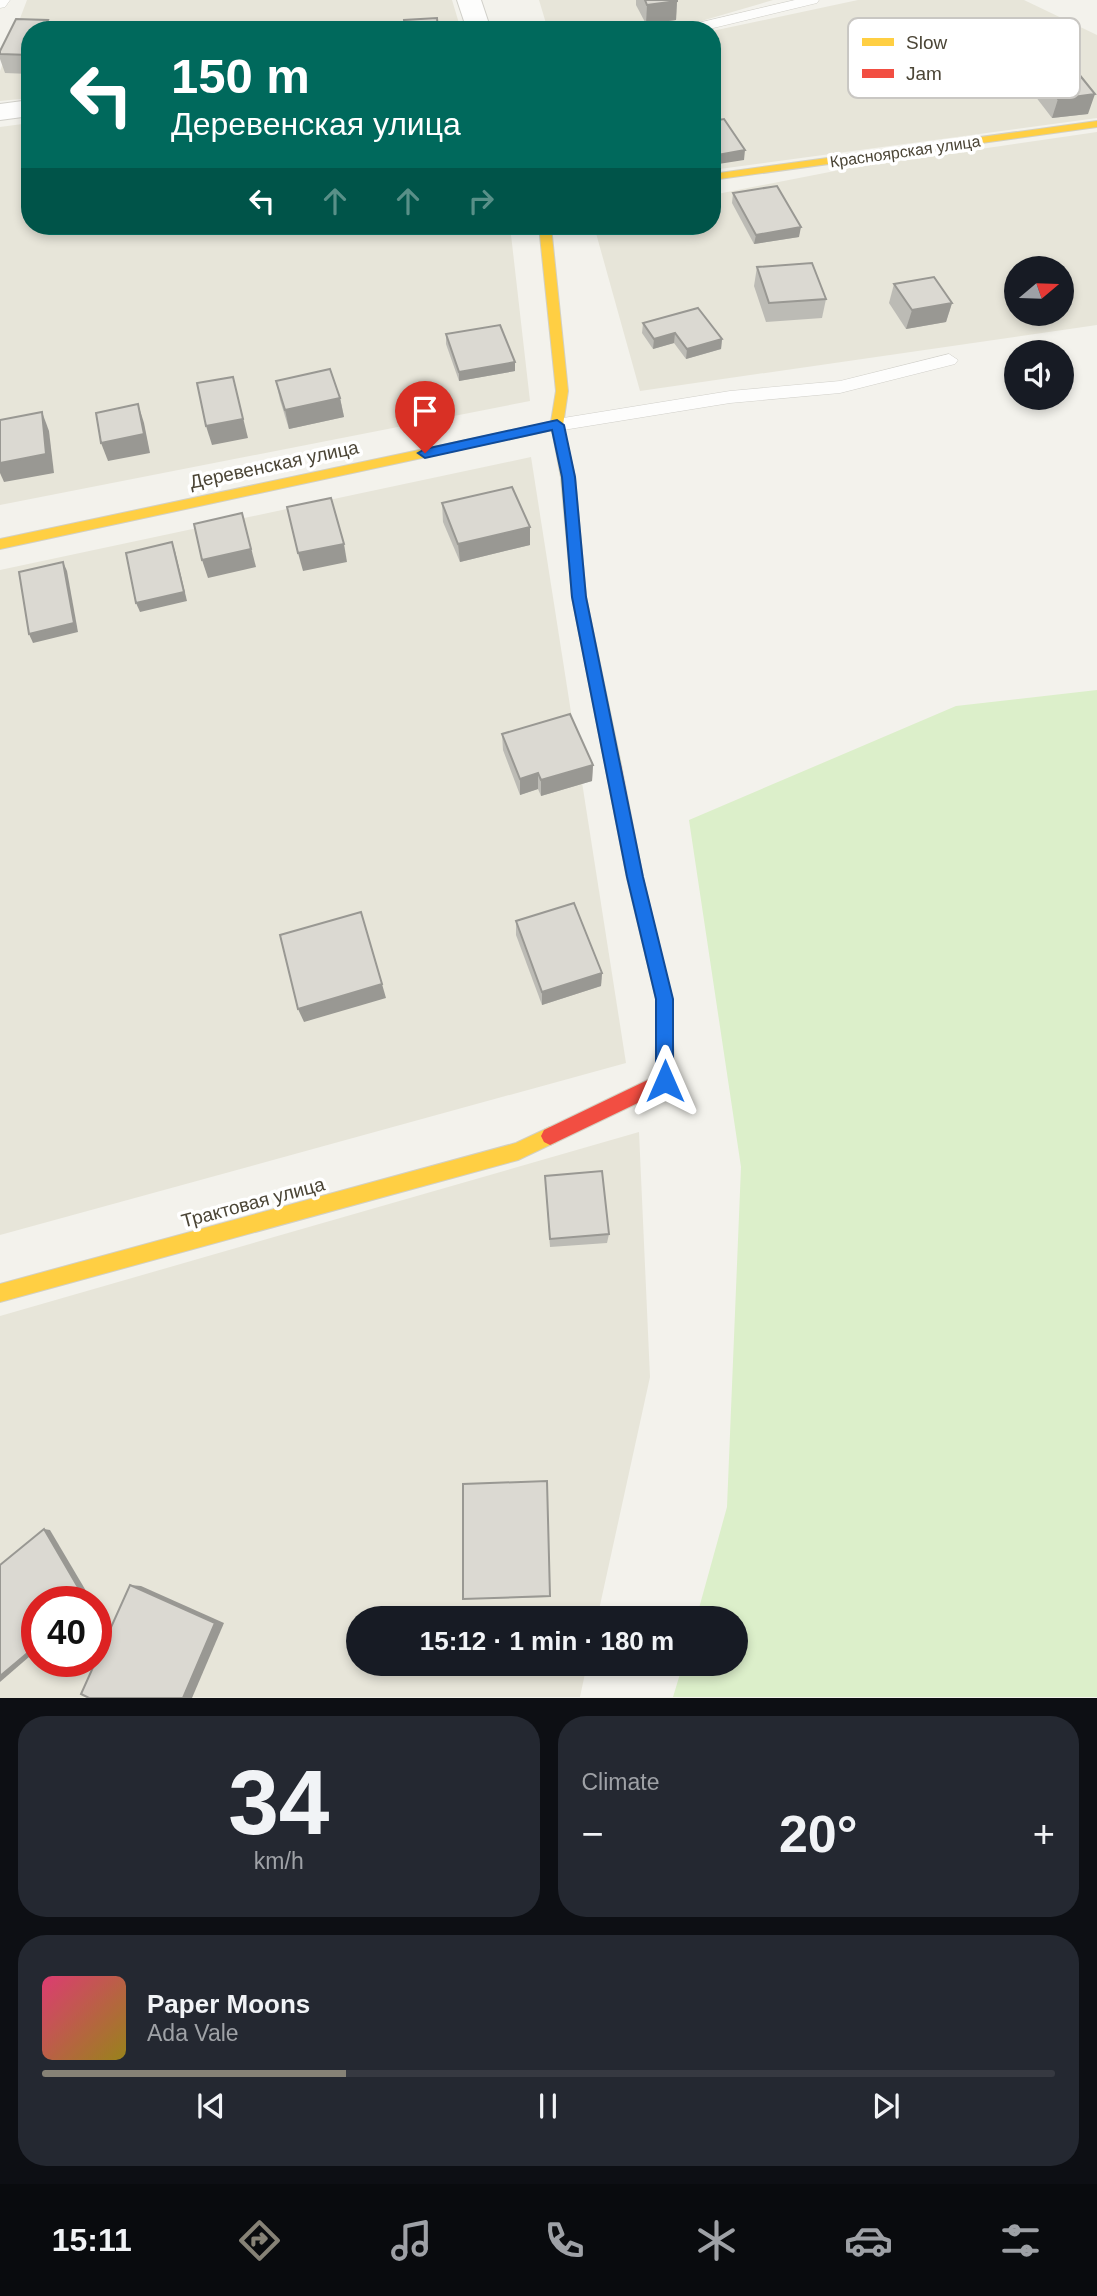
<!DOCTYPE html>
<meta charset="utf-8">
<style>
:root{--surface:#171b24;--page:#242831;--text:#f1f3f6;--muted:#9ea1a6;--line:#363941;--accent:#868276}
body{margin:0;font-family:Helvetica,sans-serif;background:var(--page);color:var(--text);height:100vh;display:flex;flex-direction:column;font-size:26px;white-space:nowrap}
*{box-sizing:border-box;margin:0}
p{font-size:23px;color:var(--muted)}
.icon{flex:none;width:38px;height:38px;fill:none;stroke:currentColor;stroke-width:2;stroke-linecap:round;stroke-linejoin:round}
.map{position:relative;height:1698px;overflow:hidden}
.side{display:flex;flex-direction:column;gap:18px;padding:18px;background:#0d0f14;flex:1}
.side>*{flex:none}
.guide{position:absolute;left:21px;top:21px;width:700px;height:214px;border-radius:28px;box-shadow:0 4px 10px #0003;background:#00695c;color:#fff;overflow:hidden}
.needle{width:46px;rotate:71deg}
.controls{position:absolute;left:1004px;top:256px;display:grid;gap:14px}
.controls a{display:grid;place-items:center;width:70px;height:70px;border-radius:50%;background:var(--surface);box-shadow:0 4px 10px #0003;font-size:35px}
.speed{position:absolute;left:21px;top:1586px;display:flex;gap:14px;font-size:35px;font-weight:700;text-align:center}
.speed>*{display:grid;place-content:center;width:91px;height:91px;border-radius:50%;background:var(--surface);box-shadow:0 4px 10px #0003;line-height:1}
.speed .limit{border:10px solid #d22;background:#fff;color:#111}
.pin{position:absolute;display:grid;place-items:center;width:60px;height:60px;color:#fff;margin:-72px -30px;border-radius:50% 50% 50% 0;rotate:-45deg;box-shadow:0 0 7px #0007}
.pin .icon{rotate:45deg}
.me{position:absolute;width:77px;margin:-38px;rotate:0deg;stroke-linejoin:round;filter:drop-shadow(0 0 5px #0008)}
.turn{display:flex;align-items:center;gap:24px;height:147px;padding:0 35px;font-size:32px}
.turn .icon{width:91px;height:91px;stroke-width:2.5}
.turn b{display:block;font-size:49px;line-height:60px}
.lanes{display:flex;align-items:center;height:66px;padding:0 35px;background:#0003;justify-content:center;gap:35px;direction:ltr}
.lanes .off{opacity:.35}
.big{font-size:52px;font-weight:700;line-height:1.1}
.side .widget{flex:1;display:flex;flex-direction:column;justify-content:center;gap:10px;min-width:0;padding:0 24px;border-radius:28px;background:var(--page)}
.side .dial{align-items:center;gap:0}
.dial b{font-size:91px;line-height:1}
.song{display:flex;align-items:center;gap:21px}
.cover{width:84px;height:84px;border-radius:10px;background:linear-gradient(135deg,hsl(340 70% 55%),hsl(50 70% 35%))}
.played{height:7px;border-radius:4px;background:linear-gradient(90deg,var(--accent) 30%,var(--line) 30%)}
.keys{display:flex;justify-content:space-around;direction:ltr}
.heat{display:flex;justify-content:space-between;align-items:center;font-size:38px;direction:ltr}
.side .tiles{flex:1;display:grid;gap:18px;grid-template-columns:1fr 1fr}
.widget:last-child{grid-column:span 2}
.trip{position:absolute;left:346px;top:1606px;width:402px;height:70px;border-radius:35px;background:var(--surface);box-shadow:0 4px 10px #0003;font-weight:700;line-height:70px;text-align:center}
.tabs{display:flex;height:112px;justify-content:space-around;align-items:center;background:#090b0e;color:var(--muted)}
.tabs .icon{width:49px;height:49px}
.tabs .on{color:var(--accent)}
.tabs b{font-size:32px;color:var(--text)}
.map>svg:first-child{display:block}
</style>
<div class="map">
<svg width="1097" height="1698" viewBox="0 0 1097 1698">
<rect width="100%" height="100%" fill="#f3f2ec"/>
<!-- residential -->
<g fill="#e7e5d9" fill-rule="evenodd">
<path d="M27,0H452L461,30H30V98L0,101V71Z"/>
<path d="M539,0H773L698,22L643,30H548Z"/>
<path d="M858,0H1024L1097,35V118L712,170V31Z"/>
<path d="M30,123V226H510L530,401L0,505V127Z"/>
<path d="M1097,132V325L640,391L594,226H712V195L850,168ZM1017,268H1062V313H1017Z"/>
<path d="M531,457L626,1063L0,1235V570Z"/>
<path d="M639,1132L650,1377L597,1619H359V1664H587L580,1697L0,1698V1316ZM37,1601H96V1661H37Z"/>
</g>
<!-- green -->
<path fill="#dcefca" d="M1097,690V1697H673L683,1664H737V1619H696L727,1507L741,1167L689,820L956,706Z"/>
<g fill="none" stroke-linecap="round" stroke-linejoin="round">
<!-- lane casing -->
<g stroke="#d1d0ca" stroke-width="1">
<g id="lane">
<path d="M0,0H10L5,7L0,8Z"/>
<path d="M795,0H819L817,3L705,30H679L681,27Z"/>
<path d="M949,354L958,360L955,364L840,393L730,403L557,431L551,429L548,425L551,421L557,419L730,391L840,381Z"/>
</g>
</g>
<!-- street casing -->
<g stroke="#d1d0ca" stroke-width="2">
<g id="street">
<path d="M457,0H481L491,30H467Z"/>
<path d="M30,100V116L0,120V104Z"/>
</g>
</g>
<!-- slow casing -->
<g stroke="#d3d0c2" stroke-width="2">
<g id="slow">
<path d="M1097,121V127L712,180V174Z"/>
<path d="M539,226H551L568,391L563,425L575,477L586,597L621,765L618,769H608L605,765L572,597L561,477L552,430L0,549V539L551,422L556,391Z"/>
<path d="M550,1127L556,1130L559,1136L556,1142L518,1160L0,1302V1284L516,1143Z"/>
</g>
</g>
<!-- jam casing -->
<g stroke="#d3d0c2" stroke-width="2">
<path id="jam" d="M613,759L618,761L621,765L643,878L672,999L674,1081L671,1087L550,1145L544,1142L541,1136L544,1130L656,1076V999L627,878L605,765L608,761Z"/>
</g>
<!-- lane -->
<use href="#lane" fill="#fdfdfc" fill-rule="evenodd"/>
<!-- street -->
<use href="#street" fill="#fdfdfc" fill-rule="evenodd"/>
<!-- slow -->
<use href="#slow" fill="#ffcf43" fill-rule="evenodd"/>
<!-- jam -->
<use href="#jam" fill="#f24e42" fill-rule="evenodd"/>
</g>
<!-- wall -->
<g fill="#bcbbb5">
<path d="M636,0H677L676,20L646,24L636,5Z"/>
<path d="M16,19L48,20L51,30H30V74L5,73L0,59V51Z"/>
<path d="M1038,72L1088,114L1052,118L1032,92Z"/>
<path d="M733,193L799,237L754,244L732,203Z"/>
<path d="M757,267L826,299L822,318L766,322L754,286Z"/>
<path d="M894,284L952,303L946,322L906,329L889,303Z"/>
<path d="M643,323L722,339L721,349L686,359L674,343L653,349L642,333Z"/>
<path d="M446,334L515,371L459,381L446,344Z"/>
<path d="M276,381L340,398L344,417L289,429L280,400Z"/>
<path d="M442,503L530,545L460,562L443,522Z"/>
<path d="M502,734L593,765L592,781L541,796L538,789L520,795L503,750Z"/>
<path d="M516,921L602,973L601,986L542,1005L516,935Z"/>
<path d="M545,1176L609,1234L607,1243L550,1247Z"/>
<path d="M547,1481L550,1597L463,1599Z"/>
</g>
<!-- shaded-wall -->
<g fill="#999893">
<path d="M677,1L676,20L646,24L647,5Z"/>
<path d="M48,20L51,30H43Z"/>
<path d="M1095,94L1088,114L1052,118L1058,99Z"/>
<path d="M745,150L744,160L712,165V156Z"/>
<path d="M801,227L799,237L754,244L756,235Z"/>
<path d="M952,303L946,322L906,329L912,310Z"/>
<path d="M675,333L674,343L653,349L654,339Z"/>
<path d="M722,339L721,349L686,359L687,349Z"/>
<path d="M515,362V371L459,381V372Z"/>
<path d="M233,377L248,438L212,445L206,426Z"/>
<path d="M340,398L344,417L289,429L285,410Z"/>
<path d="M138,404L144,423L150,453L108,461L101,443Z"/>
<path d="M42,412L49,431L54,473L4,482L0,473V463Z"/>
<path d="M242,513L256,567L208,578L202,560Z"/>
<path d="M530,527V545L460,562L458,544Z"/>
<path d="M172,542L175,551L187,601L140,612L136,603Z"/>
<path d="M344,544L347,562L303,571L298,553Z"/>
<path d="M63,562L67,571L78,632L33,643L29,634Z"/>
<path d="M593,765L592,781L541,796V780Z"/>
<path d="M538,773V789L520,795V779Z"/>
<path d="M602,973L601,986L542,1005V992Z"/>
<path d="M382,984L386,998L304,1022L298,1009Z"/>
<path d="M44,1529L50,1530L92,1601H86Z"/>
<path d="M130,1585L141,1586L224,1623L192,1698H183Z"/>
<path d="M37,1645V1650L0,1682V1676Z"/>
</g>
<!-- building -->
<g fill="#dbd9d2" stroke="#999893" stroke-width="2">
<path d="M645,0H677V1L647,5Z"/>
<path d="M437,18L438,30H405L404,20Z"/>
<path d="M16,19L48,20L43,30H30V55L0,54V51Z"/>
<path d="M135,22L178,23L175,30H133Z"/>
<path d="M1074,68L1095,94L1058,99L1038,72Z"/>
<path d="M724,119L745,150L712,156V121Z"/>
<path d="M777,186L801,227L756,235L733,193Z"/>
<path d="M812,263L826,299L769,303L757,267Z"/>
<path d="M934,277L952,303L912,310L894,284Z"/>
<path d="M698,308L722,339L687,349L675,333L654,339L643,323Z"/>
<path d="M500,325L515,362L459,372L446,334Z"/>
<path d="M330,369L340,398L285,410L276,381Z"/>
<path d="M233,377L243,419L206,426L197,383Z"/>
<path d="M138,404L144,434L101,443L96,413Z"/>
<path d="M42,412L46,454L0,463V420Z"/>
<path d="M512,487L530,527L458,544L442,503Z"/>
<path d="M331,498L344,544L298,553L287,507Z"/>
<path d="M242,513L251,549L202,560L194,524Z"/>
<path d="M172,542L184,592L136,603L126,553Z"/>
<path d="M63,562L74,623L29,634L19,572Z"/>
<path d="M570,714L593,765L541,780L538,773L520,779L502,734Z"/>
<path d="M574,903L602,973L542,992L516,921Z"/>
<path d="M361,912L382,984L298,1009L280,935Z"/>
<path d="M602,1171L609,1234L550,1239L545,1176Z"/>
<path d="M547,1481L550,1596L463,1599V1484Z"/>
<path d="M44,1529L86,1601H37V1645L0,1676V1565Z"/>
<path d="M130,1585L215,1623L183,1698H89L81,1694Z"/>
</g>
<!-- route -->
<path fill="#1a73e8" stroke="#114b97" stroke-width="2" d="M557,420L564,425L575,477L586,597L643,877L673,999V1081L671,1087L665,1090L658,1087L656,1081V999L627,877L572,597L562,477L552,430L425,458L418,453L425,449Z"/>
<g text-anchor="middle" stroke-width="7" stroke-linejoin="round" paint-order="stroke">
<!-- far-street labels -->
<g font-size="16" fill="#4b4536" stroke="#fff">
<text transform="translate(905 151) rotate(-8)" y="6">Красноярская улица</text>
</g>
<!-- street labels -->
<g font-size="19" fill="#4b4536" stroke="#fff">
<text transform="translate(274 464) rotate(-12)" y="7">Деревенская улица</text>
<text transform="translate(253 1202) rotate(-15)" y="7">Трактовая улица</text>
</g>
</g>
<!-- legend -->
<rect x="848" y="18" width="232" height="80" rx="10" fill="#fff" stroke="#c9c7c3" stroke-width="2"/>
<rect x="862" y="38" width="32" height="8" fill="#ffcf43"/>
<rect x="862" y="69" width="32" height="9" fill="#f24e42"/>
<g font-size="19" fill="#4b4536">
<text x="906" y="49">Slow</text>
<text x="906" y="80">Jam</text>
</g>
</svg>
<div class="controls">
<a><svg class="needle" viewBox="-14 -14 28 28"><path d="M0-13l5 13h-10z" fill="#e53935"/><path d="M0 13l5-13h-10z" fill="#9ea1a6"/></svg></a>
<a><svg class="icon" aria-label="sound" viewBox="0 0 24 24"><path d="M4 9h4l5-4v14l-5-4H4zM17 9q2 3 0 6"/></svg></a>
</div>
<div class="speed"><div class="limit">40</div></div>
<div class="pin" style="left:425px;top:453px;background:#d93025"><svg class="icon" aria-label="arrive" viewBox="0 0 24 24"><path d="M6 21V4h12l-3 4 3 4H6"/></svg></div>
<svg class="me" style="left:665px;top:1081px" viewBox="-20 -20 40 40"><path d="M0-17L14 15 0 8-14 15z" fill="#1a73e8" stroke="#fff" stroke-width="4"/></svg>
<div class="trip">15:12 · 1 min · 180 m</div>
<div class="guide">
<div class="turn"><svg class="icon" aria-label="left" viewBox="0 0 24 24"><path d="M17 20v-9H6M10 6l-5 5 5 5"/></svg><div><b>150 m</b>Деревенская улица</div></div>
<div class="lanes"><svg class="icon" aria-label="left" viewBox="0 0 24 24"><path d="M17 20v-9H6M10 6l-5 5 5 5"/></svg><svg class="icon off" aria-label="ahead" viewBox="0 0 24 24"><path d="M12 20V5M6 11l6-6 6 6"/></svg><svg class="icon off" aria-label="ahead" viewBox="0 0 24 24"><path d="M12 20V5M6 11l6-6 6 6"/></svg><svg class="icon off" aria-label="right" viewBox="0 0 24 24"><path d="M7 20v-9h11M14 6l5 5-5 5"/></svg></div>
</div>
</div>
<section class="side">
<div class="tiles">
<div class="widget dial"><b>34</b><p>km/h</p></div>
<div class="widget"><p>Climate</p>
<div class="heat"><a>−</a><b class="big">20°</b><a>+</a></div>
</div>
<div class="widget">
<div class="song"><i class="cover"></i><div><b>Paper Moons</b><p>Ada Vale</p></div></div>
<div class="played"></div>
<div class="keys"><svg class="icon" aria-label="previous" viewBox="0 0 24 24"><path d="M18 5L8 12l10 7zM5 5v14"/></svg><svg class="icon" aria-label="pause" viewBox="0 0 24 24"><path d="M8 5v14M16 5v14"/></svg><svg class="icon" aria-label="next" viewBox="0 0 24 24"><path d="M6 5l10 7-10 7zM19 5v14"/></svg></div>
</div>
</div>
</section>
<nav class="tabs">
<b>15:11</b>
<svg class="icon on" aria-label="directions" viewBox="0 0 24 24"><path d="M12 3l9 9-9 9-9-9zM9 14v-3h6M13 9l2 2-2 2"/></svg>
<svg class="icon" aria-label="music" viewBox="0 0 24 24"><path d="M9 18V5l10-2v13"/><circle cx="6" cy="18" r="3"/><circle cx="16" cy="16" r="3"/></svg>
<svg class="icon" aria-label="phone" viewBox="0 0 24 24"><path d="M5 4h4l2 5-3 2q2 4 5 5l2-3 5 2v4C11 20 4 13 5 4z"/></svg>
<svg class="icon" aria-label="climate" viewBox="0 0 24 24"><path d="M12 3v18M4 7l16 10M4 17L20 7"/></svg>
<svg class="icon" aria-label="car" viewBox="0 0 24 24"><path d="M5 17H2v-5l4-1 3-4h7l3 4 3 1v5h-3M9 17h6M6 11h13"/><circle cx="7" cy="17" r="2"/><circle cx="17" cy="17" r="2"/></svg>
<svg class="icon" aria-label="filters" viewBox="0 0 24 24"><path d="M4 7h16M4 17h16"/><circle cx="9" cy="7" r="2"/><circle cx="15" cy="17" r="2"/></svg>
</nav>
